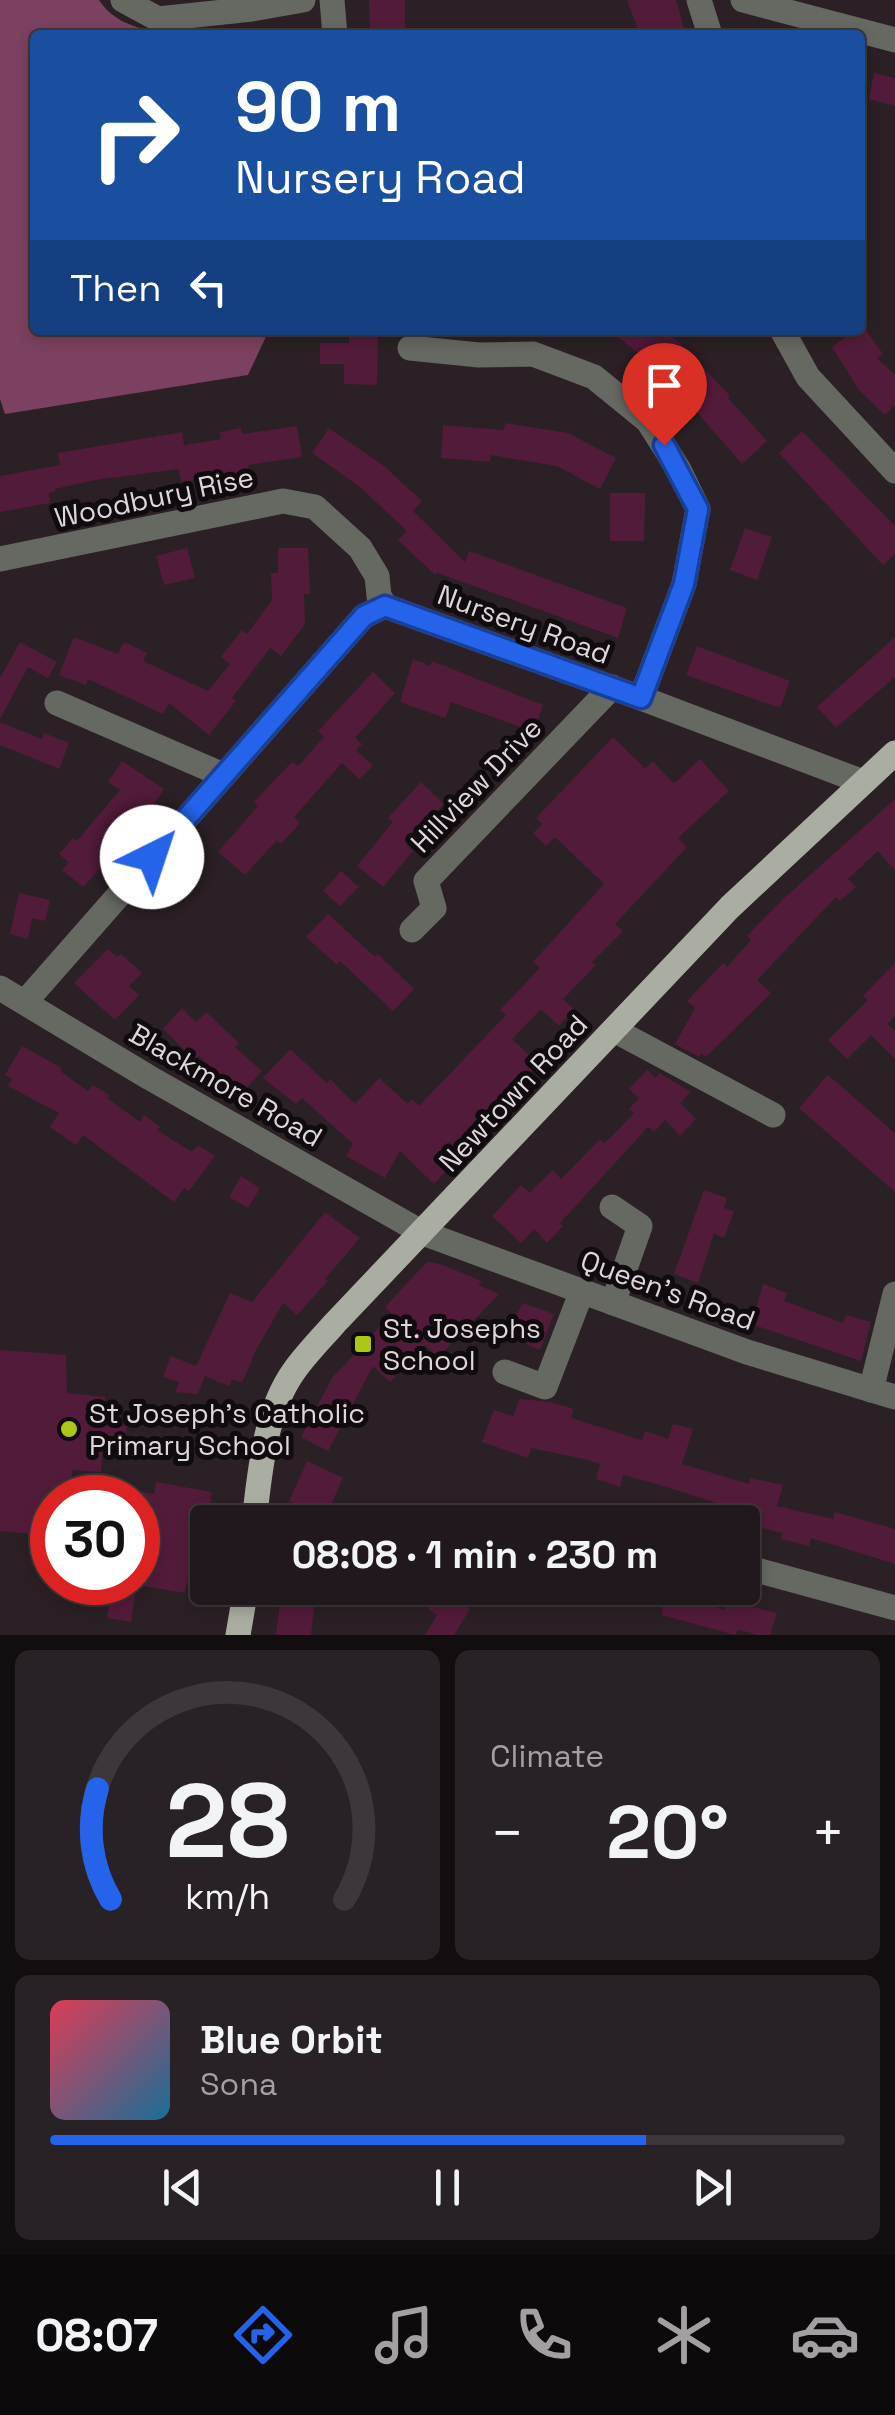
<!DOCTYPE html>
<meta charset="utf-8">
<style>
:root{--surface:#20181c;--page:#282125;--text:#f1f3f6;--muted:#a2a0a3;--line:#3d373b;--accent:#2563eb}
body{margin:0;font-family:"Space Grotesk",sans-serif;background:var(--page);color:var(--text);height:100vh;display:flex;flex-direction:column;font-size:38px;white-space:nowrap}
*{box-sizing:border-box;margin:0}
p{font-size:32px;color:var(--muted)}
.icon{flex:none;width:55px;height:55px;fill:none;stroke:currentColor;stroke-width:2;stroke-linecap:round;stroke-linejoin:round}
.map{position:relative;height:1635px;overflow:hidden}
.sheet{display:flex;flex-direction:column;gap:15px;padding:15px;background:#120d0f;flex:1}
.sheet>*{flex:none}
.top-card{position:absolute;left:30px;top:30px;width:835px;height:305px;border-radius:10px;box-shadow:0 5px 15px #0003,0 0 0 2px var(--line);background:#1a4fa0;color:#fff;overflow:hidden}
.speed{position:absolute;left:30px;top:1475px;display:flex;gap:20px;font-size:50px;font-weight:700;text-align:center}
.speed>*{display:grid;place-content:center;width:130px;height:130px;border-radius:50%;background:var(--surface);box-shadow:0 5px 15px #0003,0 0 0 2px var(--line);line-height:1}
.speed .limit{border:15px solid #d22;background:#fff;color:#111}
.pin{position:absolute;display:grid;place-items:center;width:85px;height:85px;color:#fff;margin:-102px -42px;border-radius:50% 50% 50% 0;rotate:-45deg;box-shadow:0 0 10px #0007}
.pin .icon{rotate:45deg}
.me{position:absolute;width:110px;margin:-55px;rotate:41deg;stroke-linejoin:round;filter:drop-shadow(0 0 8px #0008)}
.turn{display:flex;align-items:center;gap:35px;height:210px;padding:0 40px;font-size:45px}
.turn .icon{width:130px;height:130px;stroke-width:2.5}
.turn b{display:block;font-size:70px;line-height:85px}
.then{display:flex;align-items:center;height:95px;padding:0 40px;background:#0003;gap:20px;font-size:38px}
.big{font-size:75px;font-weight:700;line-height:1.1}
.sheet .card{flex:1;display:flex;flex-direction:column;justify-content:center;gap:15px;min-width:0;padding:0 35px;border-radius:15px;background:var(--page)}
.sheet .dial{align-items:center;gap:0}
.dial svg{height:260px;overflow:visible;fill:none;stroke:var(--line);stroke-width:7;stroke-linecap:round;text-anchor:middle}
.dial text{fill:var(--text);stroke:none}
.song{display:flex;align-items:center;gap:30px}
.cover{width:120px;height:120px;border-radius:15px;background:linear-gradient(135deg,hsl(350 70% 55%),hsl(200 70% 35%))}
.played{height:10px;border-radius:5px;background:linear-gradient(90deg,var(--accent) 75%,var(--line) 75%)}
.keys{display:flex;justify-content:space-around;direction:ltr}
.heat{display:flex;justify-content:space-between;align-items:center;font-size:55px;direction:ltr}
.sheet .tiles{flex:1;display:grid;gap:15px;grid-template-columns:1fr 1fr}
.card:last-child{grid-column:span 2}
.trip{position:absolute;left:190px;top:1505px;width:570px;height:100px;border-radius:10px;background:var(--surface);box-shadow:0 5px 15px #0003,0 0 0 2px var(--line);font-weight:700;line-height:100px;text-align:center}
.menu{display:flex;height:160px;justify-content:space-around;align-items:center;background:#0d0a0b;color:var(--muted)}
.menu .icon{width:70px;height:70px}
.menu .selected{color:var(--accent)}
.menu b{font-size:45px;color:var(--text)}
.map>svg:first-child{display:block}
</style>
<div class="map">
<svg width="895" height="1635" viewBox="0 0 895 1635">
<rect width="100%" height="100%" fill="#2b2025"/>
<!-- forest -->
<path fill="#7c4160" d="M0,0H99C126,42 189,31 231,32V35H35V330H269L248,375L5,414L0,399Z"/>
<!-- building -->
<g fill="#531b3a">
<path d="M369,0H405V35H370Z"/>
<path d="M627,0H676L686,35H640Z"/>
<path d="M874,73L895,78V106L869,99Z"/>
<path d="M862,325L883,354L877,358L895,375V405L885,415L859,390L832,347Z"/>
<path d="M349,330H378L377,385L344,384V364H320V343H349Z"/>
<path d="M609,330H664L682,345L730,396L728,398L767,441L742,464L662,372Z"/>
<path d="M505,423L568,433L616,458L600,489L557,466L491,455L490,462L441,458L443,425L504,430Z"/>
<path d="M297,426L302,457L248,465L249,472L181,482L179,469L95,480L55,489V492L49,493L50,503L0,512V476L60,465L58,453L182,432L184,445L221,439L220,432L241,428L242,434Z"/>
<path d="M329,428L384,466L422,501L413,511L465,562L469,551L627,608L618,638L438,573L435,575L398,540L407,531L360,487L312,453Z"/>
<path d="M802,431L895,526V554L883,565L779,453Z"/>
<path d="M610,493H645L644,541H610Z"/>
<path d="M745,528L772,537L757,580L730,570Z"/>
<path d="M187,548L195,578L164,585L156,556Z"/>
<path d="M278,548H308L310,594H304L305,624L281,656L270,648L232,698L236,701L209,735L169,703L163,714L88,679L86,685L59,675L74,637L118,654L124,642L147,653L143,661L208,691L230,664L221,657L242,630L247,634L272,600L271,573H278Z"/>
<path d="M895,637V677L836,728L817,707Z"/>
<path d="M20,642L57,662L48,678L28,667L0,719V678Z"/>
<path d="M697,646L790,681L780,708L686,675Z"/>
<path d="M413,659L430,666L432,661L543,705L534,732L451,702L445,718L400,702Z"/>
<path d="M373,672L395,693L355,738L362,744L356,750L373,766L359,779L342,763L294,817L300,823L281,844L277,840L245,875L218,852L258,806L254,802L269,786L292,762L298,766L324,737L318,731Z"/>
<path d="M0,722L42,739L44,733L69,743L59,769L0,745Z"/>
<path d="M613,737L645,768L653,761L674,784L700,759L729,791L678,838L687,847L615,924L623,931L592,962L596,965L563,999L574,1009L559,1026L541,1009L512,1039L539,1064L441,1165L447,1170L434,1184L400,1151L385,1178L346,1156L353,1144L302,1098L296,1104L263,1078L290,1049L327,1083L330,1079L355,1104L379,1078L408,1104L412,1099L419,1106L506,1015L500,1010L540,968L533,962L604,884L555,837L546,846L533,833L542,824L536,818Z"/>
<path d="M122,761L164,789L141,824L83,887L62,870L69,862L59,854L73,838L77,841L120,790L108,782Z"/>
<path d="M421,782L444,804L406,845L413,851L383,887L357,866L393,822L388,818Z"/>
<path d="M895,799V871L878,851L848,879L856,887L840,901L836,897L757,980L771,993L706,1057L701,1053L699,1057L675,1044L695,1008L687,1001L723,963L727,967L751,940L747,936L782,900Z"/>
<path d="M341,871L359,887L340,906L323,891Z"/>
<path d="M19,893L50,900L45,921L32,918L28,939L10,934Z"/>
<path d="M328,914L375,957L378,954L414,989L393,1011L340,961L337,965L306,937Z"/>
<path d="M108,949L117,957L121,954L142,973L129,986L139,995L115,1020L74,983Z"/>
<path d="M895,963V1015L888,1024L895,1031V1059L871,1035L847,1059L828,1040L868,1000L863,996Z"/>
<path d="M182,1008L196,1022L206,1012L239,1043L235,1047L262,1071L240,1095L199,1056L195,1060L163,1029Z"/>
<path d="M22,1046L62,1068L60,1071L88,1091L93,1085L110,1095L107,1098L140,1122L144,1115L160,1127L157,1130L192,1152L198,1145L215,1156L189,1191L184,1188L174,1202L83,1135L76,1145L50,1127L59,1113L8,1086L12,1079L5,1075Z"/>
<path d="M647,1070L656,1078L659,1073L691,1092L680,1103L696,1119L680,1136L665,1120L654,1132L648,1127L560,1223L563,1226L547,1243L534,1229L521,1243L492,1216L521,1185L529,1193L553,1170L561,1179L600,1139L604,1144L634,1113L629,1109L639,1098L629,1089Z"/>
<path d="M828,1075L895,1133V1192L799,1108Z"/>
<path d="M241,1176L260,1188L248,1208L229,1197Z"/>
<path d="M704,1190L727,1198L724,1208L734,1211L724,1238L714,1233L698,1283L674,1274Z"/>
<path d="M325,1212L360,1238L325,1279L328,1281L297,1315L283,1303L256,1350L242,1383L232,1379L229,1386L205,1376L198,1394L175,1392L179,1382L163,1377L171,1356L196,1366L230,1293L252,1302Z"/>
<path d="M427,1262L440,1264L482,1281L478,1285L499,1294L438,1357L425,1345L390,1382L373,1366L328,1451L301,1437L332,1378L392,1314L385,1307Z"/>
<path d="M763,1284L787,1293L784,1301L843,1323L846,1315L871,1322L861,1361L751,1324Z"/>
<path d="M523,1303L554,1314L540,1350L504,1334Z"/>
<path d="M0,1350L66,1355L67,1393L105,1397V1409L121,1410L120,1425L127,1426L124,1447L103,1446L101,1472L73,1470L67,1498H52V1536L0,1531Z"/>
<path d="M520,1399L550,1402L574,1409L571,1418L642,1440L645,1431L668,1439L673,1424L693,1429L682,1464L749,1484L750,1478L783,1485L777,1506L833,1519L835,1512L895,1529V1564L811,1538L809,1546L781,1539L782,1533L738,1522L741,1511L667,1487L623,1475L620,1487L596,1479L600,1464L580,1458L531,1448L528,1458L482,1442L494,1410L513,1416Z"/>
<path d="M307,1461L343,1478L323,1522H291L293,1503L289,1501Z"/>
<path d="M156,1482L212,1492L199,1575L188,1574L185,1593L138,1585V1491L154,1494Z"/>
<path d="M112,1582H137L131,1622L107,1618Z"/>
<path d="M282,1588H316L311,1635H276Z"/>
<path d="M422,1588H433L470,1609L454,1635H425L437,1615L429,1610Z"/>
<path d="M614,1588H688L686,1594L724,1610L729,1595L746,1600L745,1605L777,1613L770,1635H756L738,1629L735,1635L662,1615V1607L613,1594Z"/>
</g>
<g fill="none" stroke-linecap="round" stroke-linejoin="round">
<!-- minor -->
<g stroke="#666862" stroke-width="25">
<path d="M123,0L158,19L252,9L303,0"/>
<path d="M332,0L335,35"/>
<path d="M699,0L710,35"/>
<path d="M743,0L895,40"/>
<path d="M782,330L808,377L895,471"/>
<path d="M410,348L479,355L533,354L594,377L648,421L679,470L698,509L684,584L641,698"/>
<path d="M0,559L283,501L315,507L360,548L377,576L379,596L385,606"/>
<path d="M57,703L223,775"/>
<path d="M412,930L434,908L426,881L612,687"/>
<path d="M0,988L150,1078L423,1233L747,1352L895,1397"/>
<path d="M25,1002L364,616L385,606L641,698L863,782"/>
<path d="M614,1030L773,1115"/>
<path d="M612,1207L640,1226L613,1303"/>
<path d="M505,1372L545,1387L582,1291"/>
<path d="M871,1390L895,1294"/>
<path d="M742,1566L895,1608"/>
</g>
<!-- major -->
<g stroke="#aaada1" stroke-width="25">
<path d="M254,1522C260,1473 264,1413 294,1371C306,1354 321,1339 335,1323L730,907L895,753"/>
<path d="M238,1635L246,1588"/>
</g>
</g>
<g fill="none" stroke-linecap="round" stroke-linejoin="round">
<!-- route casing -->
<g stroke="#184099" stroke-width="25">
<path id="route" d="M152,857L364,616L385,606L641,698L684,584L698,509L664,445"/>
</g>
<!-- route -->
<use href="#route" stroke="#2563eb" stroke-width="18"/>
</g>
<!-- markers -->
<g fill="#abc615" stroke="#100b0e" stroke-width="4">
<rect x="353" y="1334" width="20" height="20" rx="5"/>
<circle cx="69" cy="1429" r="10"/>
</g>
<g text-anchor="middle" stroke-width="10" stroke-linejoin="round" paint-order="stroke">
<!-- street labels -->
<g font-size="28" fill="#ded6da" stroke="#100b0e">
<text transform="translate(154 497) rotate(-12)" y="10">Woodbury Rise</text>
<text transform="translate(524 624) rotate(20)" y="10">Nursery Road</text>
<text transform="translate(476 785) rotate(-46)" y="10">Hillview Drive</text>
<text transform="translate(226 1085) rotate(30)" y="10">Blackmore Road</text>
<text transform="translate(513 1093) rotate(-47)" y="10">Newtown Road</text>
<text transform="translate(668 1290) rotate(20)" y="10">Queen's Road</text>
</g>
<!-- poi labels -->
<g font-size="28" fill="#ded6da" stroke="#100b0e" text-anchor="start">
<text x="383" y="1338">St. Josephs<tspan x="383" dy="32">School</tspan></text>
<text x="89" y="1423">St Joseph's Catholic<tspan x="89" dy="32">Primary School</tspan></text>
</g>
</g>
</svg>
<div class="speed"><div class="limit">30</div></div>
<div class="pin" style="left:664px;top:445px;background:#d93025"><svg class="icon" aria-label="arrive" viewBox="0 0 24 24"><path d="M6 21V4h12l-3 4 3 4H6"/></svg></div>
<svg class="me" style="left:152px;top:857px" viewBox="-20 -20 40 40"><circle r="19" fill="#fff"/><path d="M0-13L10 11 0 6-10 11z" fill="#2563eb"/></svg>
<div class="trip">08:08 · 1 min · 230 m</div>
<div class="top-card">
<div class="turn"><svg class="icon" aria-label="right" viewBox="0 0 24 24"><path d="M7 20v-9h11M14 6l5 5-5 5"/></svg><div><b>90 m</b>Nursery Road</div></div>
<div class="then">Then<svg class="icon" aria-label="left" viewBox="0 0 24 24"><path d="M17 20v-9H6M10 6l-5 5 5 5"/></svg></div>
</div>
</div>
<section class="sheet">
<div class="tiles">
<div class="card dial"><svg viewBox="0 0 100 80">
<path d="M14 69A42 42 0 1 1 86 69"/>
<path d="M14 69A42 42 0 0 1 10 35" stroke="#2563eb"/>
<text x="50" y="56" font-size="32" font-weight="700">28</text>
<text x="50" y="72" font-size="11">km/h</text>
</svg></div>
<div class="card"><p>Climate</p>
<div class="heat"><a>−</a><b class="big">20°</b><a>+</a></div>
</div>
<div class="card">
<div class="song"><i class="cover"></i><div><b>Blue Orbit</b><p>Sona</p></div></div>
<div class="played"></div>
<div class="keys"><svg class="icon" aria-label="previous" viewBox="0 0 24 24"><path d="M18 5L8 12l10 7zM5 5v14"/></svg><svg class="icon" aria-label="pause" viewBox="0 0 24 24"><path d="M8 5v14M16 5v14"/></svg><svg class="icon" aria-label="next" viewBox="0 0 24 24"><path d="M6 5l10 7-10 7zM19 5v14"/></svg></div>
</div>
</div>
</section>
<nav class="menu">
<b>08:07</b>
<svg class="icon selected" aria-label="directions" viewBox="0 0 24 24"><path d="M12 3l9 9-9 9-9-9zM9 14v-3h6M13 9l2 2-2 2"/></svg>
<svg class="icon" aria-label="music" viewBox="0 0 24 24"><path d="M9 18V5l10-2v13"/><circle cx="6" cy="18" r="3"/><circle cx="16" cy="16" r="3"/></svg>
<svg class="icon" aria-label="phone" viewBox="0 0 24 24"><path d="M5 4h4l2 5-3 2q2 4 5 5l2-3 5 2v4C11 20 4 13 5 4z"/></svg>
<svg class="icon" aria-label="climate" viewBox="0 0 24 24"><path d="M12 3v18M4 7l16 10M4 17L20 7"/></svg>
<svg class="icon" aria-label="car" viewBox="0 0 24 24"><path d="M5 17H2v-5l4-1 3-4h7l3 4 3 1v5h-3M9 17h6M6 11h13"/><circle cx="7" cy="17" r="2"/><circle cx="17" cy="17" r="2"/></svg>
</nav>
